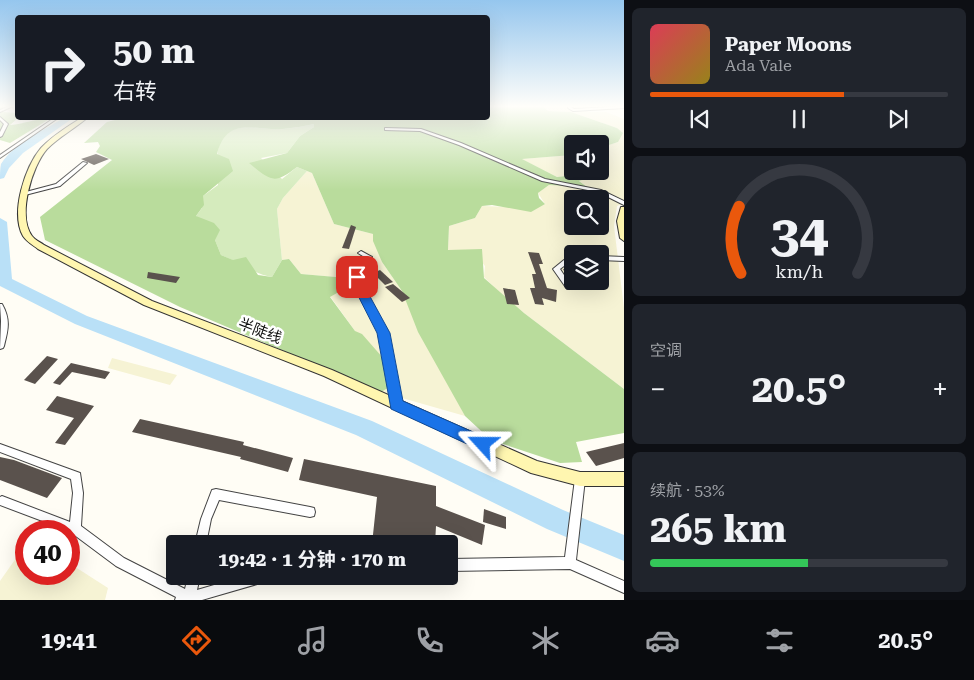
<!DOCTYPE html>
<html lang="zh">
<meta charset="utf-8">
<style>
:root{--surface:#171b24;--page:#20242c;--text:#f1f3f6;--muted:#9ea1a6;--line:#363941;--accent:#ea580c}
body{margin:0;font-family:"Roboto Serif","Noto Sans SC",serif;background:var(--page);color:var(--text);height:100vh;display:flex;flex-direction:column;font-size:19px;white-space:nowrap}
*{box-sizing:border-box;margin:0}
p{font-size:16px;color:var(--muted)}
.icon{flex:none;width:28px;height:28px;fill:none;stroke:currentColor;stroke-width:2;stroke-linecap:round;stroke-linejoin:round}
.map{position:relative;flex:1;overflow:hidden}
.panel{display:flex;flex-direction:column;gap:8px;padding:8px;background:#0d0f14;width:350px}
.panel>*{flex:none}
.hud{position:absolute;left:15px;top:15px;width:475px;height:105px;border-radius:5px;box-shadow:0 5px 20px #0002;background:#171b24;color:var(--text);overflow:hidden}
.tools{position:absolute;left:564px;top:135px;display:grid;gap:10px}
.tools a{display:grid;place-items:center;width:45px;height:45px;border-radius:5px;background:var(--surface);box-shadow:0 5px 20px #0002;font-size:25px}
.speed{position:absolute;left:15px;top:520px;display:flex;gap:10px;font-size:25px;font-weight:700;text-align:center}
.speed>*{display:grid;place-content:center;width:65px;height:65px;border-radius:50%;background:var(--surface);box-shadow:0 5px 20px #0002;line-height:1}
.speed .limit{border:8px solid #d22;background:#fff;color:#111}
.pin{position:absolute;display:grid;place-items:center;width:42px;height:42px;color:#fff;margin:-21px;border-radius:10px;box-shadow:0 2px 8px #0006}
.me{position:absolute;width:55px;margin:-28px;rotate:294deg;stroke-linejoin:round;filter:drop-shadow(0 0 4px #0008)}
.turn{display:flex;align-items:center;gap:18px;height:105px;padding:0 15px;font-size:22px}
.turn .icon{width:65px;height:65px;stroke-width:2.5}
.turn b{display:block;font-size:35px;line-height:42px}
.big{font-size:38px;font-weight:700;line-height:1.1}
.panel .tile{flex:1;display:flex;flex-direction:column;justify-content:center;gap:8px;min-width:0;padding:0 18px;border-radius:8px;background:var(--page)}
.panel .dial{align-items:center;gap:0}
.dial svg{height:130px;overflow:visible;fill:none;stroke:var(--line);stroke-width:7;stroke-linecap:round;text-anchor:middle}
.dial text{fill:var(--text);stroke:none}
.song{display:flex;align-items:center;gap:15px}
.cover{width:60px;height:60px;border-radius:8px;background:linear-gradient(135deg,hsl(350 70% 55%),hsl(50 70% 35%))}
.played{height:5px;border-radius:2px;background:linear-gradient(90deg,var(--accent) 65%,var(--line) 65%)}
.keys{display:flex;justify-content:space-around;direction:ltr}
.heat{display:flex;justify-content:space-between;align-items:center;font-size:28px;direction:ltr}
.charge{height:8px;border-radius:4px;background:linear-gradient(90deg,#34c759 53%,var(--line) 0)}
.trip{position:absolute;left:166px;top:535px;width:292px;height:50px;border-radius:5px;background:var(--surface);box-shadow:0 5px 20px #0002;font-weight:700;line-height:50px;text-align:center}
.tab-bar{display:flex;height:80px;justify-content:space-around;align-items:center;background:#090b0e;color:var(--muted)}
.tab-bar .icon{width:35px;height:35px}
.tab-bar .on{color:var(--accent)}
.tab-bar b{font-size:22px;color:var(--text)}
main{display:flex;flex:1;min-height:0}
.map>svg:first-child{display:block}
</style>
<main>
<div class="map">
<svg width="624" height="600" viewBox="0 0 624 600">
<rect width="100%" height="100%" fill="#fffdf5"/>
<!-- farmland -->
<g fill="#f6f3d4" fill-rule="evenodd">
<path d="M543,106H577L590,112H606L624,119V203L617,206L614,226L624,308V389L524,313L495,288L484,277L485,266L473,251L448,250L449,226L475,218L482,206L511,207L545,204L538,193L549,185L586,186L579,181L590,177L584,174L557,177L521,159L572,155V171H600V148L618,142L617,128L571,112L548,111ZM572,199H600V226H572ZM572,254H600V281H572Z"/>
<path d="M307,171L312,173L334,224L373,234L382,262L402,291L465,416L381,392L355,331L330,296L344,289L336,277L301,274L289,259L282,260L277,209L283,198Z"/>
<path d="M112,358L177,375L170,385L108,368Z"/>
<path d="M26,544V574H69V563L108,588L105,600H0V581Z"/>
</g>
<!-- green -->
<path fill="#d5ebbd" d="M314,124V127L300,136L287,153L261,158L282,179L297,167L307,171L283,198L277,209L282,260L272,277C253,274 239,262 221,255L215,240L196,216L202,208L203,196L218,185C218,171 215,155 220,143C230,118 264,131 284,129C294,128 304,126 314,124Z"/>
<!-- forest -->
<g fill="#b9dc9c">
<path d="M0,106H13L3,112L17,113L18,118L10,125C25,124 37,118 51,118L10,143L0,140Z"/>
<path d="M488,106H543L548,111L571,112L617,128L623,133L618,142L600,148V144H572V155L522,159L557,177L584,174L591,177L579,181L587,187L549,185L538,193L539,198L545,204L531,212L492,205L482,206L475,218L449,226L448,250L482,249L484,278L524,313L624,389V433L576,442L582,462L560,463L491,440L465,416L418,332L402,291L382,262L373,241V234L334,224L312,173L297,167C274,185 271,181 249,163L287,153L300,136L314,127V124C304,126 294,128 283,129C254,131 227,115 217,154L229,159L233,171L203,196L204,205L196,216L214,223L220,230L215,240L221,255L233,260L246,257L258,275L272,277L282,260L289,259L301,274L336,277L345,283L344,289L330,297L355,331L362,334L383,358L393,385L381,392L180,307L45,240L40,217L112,160L96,152L100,146L98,142L84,143L107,122L123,118H488Z"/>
</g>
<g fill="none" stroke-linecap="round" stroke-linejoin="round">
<!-- river -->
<g fill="#b9e0f7" fill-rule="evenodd">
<path d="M64,118H73L23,153L9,168L4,178L0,179C0,175 0,168 1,164C14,143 44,130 64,118Z"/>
<path d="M0,218L7,222L12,279L87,316L372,421L563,510L624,535V561L547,529L356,435L75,324L0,286Z"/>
</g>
</g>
<!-- building -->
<g fill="#5a524d">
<path d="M96,154L109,159L94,165L81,159Z"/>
<path d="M351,225L356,227L349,249L342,248Z"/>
<path d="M528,252L539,253L543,264H539L547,288L557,290L556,302L542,298L544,305L535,304L530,288H535L532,274H536Z"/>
<path d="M563,269L572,270V281H586L590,288H573Z"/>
<path d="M380,270L393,282L385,285L373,273Z"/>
<path d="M148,272L180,277L176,283L147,278Z"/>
<path d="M393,284L410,298L402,302L385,287Z"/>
<path d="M503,288L515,290L519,305L507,304Z"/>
<path d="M47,356L58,359L35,384L24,380Z"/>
<path d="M71,363L110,372L105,379L72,372L60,385L53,383Z"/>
<path d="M57,396L94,406L65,445L55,443L74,418L46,410Z"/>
<path d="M140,419L244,442L243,445L293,458L288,472L240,459L241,457L132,432Z"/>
<path d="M624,443V458L596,466L586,452Z"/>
<path d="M0,457L14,460L62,478L47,498L0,480Z"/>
<path d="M304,459L436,486V506L485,525L482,545L436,526L435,544H372L377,497L299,480Z"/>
<path d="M484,509L506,517V529L483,522Z"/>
</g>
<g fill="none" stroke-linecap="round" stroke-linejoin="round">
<!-- street casing -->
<g stroke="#444" stroke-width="2">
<g id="street">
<path d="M9,106H13L0,112V110Z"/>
<path d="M568,106H570L574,109L624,106V108L573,111L568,108Z"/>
<path d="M0,117L8,124L2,136L0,137V132L4,124L0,120Z"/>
<path d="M54,118H58L0,158V155Z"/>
<path d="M386,128L421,129L461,143L545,179L601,190L624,201V205L598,192L542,181L459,145L420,131L385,130V128Z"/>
<path d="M83,162L87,163L60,186L25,195L22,193L56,184Z"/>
<path d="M361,251L372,257V270L360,281L387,333L400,404L399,407L396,408L393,407L392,404L379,333L353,280L366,269V258L358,253Z"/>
<path d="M600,256L624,257V261L600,260Z"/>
<path d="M572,258V262L568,263L560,269L572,287L569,289H567L553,269L564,260Z"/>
<path d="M0,304H2C11,320 8,330 4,346L3,348L0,349L1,321Z"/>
<path d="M0,444L80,473L83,493L81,526L124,558L185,589L188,576H200L197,590L245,576H273L271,580L202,600H175L176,597L116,566L69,531L0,505V497L2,496L70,522L73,493L71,479L0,452Z"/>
<path d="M580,474L584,476L585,479L576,560L624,581V593L570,569L450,571V559L565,557L575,479L576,476Z"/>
<path d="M216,489L310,507L314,508L315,512L314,516L310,517L219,500L211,519L206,544H195L201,519L212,490Z"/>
</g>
</g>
<!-- secondary casing -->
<g stroke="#333" stroke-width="2">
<g id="secondary">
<path d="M81,118H87C74,129 59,137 47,149C32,166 17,216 32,236C35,240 40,242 44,245L152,301L332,370L537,461L580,472H624V486H580L531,473L324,376L144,305L38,249C33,245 27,242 23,236C10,213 25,167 41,148C52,136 67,127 81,118Z"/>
<path d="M621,207H624V241L620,238L617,221Z"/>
</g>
</g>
<!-- street -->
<use href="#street" fill="#fff" fill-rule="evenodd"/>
<!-- secondary -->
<use href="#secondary" fill="#fff6b0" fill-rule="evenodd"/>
</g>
<!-- sky -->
<linearGradient id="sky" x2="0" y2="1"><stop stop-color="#95c6ee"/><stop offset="0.56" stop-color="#fffefa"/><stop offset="1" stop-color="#fffefa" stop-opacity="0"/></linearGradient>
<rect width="624" height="190" fill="url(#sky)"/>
<!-- route -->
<path fill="#1a73e8" stroke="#114b97" d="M357,274L363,277L361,280L390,333L403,401L489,439L491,444L489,449L483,451L478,449L391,409L377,333L350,280Z"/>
<g text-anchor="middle" stroke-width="5" stroke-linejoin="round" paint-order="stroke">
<!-- street labels -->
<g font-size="15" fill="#111" stroke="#fff">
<text transform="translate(260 331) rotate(21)" y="5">半陡线</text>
</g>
</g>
</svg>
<div class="tools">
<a><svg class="icon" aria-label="sound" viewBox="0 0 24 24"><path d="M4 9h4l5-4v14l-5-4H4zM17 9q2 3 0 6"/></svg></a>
<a><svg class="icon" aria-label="search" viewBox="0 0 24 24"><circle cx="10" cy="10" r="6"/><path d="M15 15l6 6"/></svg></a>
<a><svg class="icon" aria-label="layers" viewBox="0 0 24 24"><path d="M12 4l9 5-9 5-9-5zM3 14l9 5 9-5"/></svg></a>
</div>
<div class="speed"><div class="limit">40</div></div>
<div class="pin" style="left:357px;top:277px;background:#d93025"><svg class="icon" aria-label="arrive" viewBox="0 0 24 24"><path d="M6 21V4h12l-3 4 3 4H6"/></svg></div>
<svg class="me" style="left:483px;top:444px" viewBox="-20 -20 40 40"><path d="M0-17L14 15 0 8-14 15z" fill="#1a73e8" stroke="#fff" stroke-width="4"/></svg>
<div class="trip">19:42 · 1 分钟 · 170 m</div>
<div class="hud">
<div class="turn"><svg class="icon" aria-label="right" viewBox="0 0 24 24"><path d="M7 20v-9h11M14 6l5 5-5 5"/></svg><div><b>50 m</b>右转</div></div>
</div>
</div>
<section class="panel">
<div class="tile">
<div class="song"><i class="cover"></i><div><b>Paper Moons</b><p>Ada Vale</p></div></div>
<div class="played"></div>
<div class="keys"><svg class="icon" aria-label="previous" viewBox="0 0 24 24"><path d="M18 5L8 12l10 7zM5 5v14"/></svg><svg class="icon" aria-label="pause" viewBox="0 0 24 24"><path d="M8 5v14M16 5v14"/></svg><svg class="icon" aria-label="next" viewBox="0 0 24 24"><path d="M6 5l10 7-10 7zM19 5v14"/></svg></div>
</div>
<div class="tile dial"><svg viewBox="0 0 100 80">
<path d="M14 69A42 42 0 1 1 86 69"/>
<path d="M14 69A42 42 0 0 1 13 28" stroke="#ea580c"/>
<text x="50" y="56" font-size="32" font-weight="700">34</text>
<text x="50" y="72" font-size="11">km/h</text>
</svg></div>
<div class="tile"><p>空调</p>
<div class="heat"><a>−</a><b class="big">20.5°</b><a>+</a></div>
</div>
<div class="tile"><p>续航 · 53%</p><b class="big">265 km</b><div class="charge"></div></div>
</section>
</main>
<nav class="tab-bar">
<b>19:41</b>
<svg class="icon on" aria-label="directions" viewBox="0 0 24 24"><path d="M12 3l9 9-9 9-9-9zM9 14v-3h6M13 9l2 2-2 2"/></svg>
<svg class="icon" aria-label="music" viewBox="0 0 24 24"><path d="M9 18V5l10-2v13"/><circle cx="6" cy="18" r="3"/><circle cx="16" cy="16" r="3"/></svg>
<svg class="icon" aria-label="phone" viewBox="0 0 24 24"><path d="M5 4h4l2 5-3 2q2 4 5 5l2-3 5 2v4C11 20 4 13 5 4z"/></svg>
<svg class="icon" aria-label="climate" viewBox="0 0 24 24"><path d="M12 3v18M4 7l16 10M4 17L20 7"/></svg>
<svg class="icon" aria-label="car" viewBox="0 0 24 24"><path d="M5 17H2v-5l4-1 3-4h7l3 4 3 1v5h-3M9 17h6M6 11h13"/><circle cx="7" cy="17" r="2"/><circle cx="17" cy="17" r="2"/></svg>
<svg class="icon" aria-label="filters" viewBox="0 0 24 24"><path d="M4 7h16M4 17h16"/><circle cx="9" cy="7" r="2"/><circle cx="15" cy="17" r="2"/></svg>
<b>20.5°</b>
</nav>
